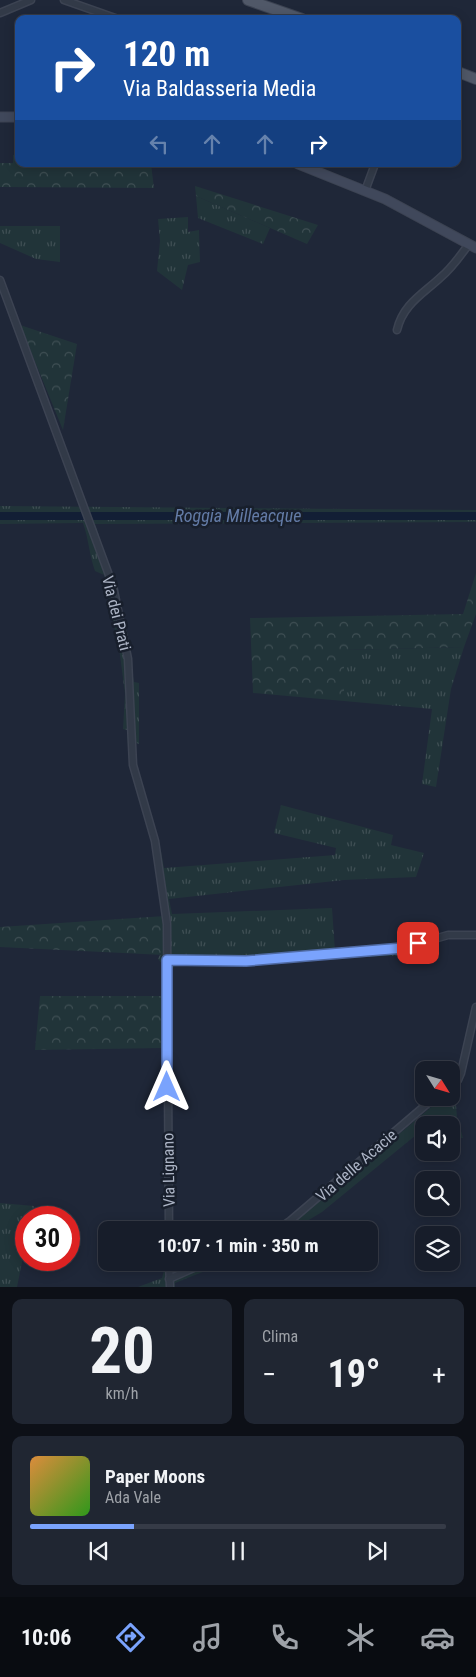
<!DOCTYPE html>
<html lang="it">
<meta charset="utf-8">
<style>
:root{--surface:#171d2a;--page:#202632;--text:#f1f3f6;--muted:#9ea2a8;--line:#363b47;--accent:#7aa3fd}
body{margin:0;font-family:"Roboto Condensed",sans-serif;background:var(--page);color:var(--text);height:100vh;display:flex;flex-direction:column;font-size:19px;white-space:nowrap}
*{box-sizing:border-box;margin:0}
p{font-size:16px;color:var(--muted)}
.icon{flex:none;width:28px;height:28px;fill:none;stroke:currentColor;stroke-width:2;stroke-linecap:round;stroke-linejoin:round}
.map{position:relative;height:1287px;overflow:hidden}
.drawer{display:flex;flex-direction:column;gap:12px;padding:12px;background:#0d1017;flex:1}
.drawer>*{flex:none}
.hud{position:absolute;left:15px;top:15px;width:446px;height:152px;border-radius:10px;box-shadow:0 2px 12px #0003,0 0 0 1px var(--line);background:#1a4fa0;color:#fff;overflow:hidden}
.needle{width:32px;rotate:127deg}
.buttons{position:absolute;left:415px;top:1061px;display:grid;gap:10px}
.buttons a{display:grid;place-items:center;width:45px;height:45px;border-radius:10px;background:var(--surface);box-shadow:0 2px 12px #0003,0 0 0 1px var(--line);font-size:25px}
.speed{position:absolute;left:15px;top:1206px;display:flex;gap:10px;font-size:25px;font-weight:700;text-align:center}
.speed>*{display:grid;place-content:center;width:65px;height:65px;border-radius:50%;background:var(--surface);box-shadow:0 2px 12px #0003,0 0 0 1px var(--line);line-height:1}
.speed .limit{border:8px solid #d22;background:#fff;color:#111}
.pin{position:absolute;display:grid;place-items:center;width:42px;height:42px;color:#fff;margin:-21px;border-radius:10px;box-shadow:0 2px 8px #0006}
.me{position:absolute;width:55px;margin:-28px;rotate:0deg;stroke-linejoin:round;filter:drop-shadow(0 0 4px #0008)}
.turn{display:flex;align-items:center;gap:18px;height:105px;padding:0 25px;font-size:22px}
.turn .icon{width:65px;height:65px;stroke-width:2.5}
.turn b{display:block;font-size:35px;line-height:42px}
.lanes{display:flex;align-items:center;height:48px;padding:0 25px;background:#0003;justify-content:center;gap:25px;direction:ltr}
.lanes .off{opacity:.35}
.big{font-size:38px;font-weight:700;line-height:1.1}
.drawer .card{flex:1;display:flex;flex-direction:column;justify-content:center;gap:8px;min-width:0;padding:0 18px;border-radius:10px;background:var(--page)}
.drawer .dial{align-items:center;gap:0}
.dial b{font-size:65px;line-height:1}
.song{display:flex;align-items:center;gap:15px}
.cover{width:60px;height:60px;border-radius:8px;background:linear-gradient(135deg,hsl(30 70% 55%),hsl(110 70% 35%))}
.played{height:5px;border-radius:2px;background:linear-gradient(90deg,var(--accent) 25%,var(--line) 25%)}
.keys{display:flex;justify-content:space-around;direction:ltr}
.heat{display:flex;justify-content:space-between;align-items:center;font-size:28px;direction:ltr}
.drawer .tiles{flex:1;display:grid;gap:12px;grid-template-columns:1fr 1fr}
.card:last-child{grid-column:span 2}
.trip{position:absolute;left:98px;top:1221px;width:280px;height:50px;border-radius:10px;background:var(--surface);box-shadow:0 2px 12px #0003,0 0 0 1px var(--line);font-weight:700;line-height:50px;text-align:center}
.tab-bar{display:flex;height:80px;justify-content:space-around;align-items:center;background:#090c11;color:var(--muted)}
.tab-bar .icon{width:35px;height:35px}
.tab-bar .current{color:var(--accent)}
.tab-bar b{font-size:22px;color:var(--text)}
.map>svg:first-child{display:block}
</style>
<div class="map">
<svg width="476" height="1287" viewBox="0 0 476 1287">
<defs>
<pattern id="grass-tufts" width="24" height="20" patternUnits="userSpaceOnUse" patternTransform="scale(1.25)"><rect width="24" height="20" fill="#213439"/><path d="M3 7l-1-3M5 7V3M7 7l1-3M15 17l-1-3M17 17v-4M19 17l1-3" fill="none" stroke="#3f4f54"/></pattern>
<pattern id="forest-crowns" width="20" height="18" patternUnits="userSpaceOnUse" patternTransform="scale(1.25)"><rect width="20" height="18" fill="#213439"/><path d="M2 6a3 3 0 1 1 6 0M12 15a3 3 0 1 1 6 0" fill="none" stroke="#3f4f54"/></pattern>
</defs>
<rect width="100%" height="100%" fill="#1f2738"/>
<!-- grass -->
<g fill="url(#grass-tufts)">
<path d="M196,196L270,228L263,244L198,218Z"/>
<path d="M188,217V232L199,230L200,262L188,265L182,290L157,271L160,241L158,219Z"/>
<path d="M0,226H60V262L36,259L0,243Z"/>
<path d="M0,506L476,510V522L95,524L118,593L134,682L139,683V744L134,742C138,787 158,825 164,868L335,855L336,848L274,833L281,805L393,835L391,845L424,853L416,877L344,880L169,899L172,914L332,908L335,951L397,947L410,955L175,965L172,970V1221L175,1230H165L164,966L158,959L160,955H164C165,915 161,873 151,834C142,796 128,771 127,730L123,729L125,694L120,655L104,575L95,571C89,554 89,540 83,523L0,524Z"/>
<path d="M464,647L451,689L436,787L422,784L432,709L344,701V650Z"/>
<path d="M451,1092L455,1093L457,1117L463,1138L451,1137V1125H424V1136L416,1135L322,1212L292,1230H269L292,1215L296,1221L442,1098H451Z"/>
<path d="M0,1203L34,1206L31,1217L26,1218V1242L17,1287H0Z"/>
<path d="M166,1263H175L179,1266L190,1263H225L175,1283V1287H138L162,1278Z"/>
</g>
<!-- forest -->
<g fill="url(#forest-crowns)">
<path d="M13,155H19V164H151L154,188L0,187V163H13Z"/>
<path d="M195,186L318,225L307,244L196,196Z"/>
<path d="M20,325L77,344L63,430Z"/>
<path d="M476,573V614L464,647L344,650V701L253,693L250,618L463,614Z"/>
<path d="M165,916L164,955L0,947V927Z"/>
<path d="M40,996H164V1048L35,1050Z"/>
</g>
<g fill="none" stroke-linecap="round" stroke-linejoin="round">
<!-- canal -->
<path stroke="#121e35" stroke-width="8" d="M0,516H476"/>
<!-- street casing -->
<g stroke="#3c4352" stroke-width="9">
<g id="street">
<path d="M64,0L118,19"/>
<path d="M0,13L31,0"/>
<path d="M365,191L375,164"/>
<path d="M0,280L113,586L128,659L133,765L155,841L167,924L169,1230"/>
<path d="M397,330C403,304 423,294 441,277C452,268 460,256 469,244"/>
<path d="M167,960L245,961L403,948L448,935H476"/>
<path d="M451,1085L458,1080L461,1073L476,1007"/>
<path d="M277,1230L290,1221L434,1098"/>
<path d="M169,1262L170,1287"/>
<path d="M169,1279L207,1262"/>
</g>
</g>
<!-- secondary casing -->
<g stroke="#3c4352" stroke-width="11">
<g id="secondary">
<path d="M0,117H19"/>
<path d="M298,164L385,199L476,248"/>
</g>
</g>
<!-- primary casing -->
<g stroke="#3c4352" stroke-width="12">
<g id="primary">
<path d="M248,0L302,19"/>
<path d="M458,72L476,79"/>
</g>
</g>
<!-- street -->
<use href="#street" stroke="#323a48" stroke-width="6"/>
<!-- secondary -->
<use href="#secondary" stroke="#40485b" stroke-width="9"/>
<!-- primary -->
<use href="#primary" stroke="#505868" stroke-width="10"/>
</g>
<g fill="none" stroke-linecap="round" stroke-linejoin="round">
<!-- route casing -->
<g stroke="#4f6aa4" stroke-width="12">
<path id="route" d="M167,1087V960L246,961L403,948L418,943"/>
</g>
<!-- route -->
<use href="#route" stroke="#7aa3fd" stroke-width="9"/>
</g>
<g text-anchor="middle" stroke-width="5" stroke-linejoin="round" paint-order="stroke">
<!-- street labels -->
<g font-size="16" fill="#acb4c5" stroke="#181f2c">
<text transform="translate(117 613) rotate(76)" y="6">Via dei Prati</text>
<text transform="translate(356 1165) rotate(-41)" y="6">Via delle Acacie</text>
<text transform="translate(168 1170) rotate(-91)" y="6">Via Lignano</text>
</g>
<!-- water labels -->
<g font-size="18" font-style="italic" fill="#637ba6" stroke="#181f2c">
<text x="238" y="522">Roggia Milleacque</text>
</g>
</g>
</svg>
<div class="buttons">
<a><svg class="needle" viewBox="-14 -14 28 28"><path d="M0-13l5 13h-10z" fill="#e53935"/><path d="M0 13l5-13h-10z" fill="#9ea2a8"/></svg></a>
<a><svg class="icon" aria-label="sound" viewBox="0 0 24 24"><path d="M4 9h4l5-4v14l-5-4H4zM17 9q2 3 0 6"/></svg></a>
<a><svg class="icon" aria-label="search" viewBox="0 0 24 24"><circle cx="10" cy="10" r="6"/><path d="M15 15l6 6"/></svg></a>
<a><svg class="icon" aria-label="layers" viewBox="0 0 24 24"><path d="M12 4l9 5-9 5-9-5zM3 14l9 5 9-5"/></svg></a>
</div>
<div class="speed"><div class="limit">30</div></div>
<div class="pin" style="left:418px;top:943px;background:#d93025"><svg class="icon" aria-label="arrive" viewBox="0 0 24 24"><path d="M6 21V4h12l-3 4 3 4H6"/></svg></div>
<svg class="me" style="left:167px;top:1087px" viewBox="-20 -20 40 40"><path d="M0-17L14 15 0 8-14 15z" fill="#7aa3fd" stroke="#fff" stroke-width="4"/></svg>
<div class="trip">10:07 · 1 min · 350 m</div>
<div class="hud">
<div class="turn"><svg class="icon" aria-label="right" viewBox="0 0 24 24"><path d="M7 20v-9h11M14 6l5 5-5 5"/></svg><div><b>120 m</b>Via Baldasseria Media</div></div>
<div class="lanes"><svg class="icon off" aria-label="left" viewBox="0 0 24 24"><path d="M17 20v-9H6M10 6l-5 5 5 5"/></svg><svg class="icon off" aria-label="ahead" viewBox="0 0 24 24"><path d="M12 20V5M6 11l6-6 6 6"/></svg><svg class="icon off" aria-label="ahead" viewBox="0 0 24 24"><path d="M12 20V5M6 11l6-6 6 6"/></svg><svg class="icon" aria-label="right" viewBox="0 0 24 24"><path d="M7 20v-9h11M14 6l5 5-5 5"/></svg></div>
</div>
</div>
<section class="drawer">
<div class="tiles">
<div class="card dial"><b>20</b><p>km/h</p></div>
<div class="card"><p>Clima</p>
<div class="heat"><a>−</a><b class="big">19°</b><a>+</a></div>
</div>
<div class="card">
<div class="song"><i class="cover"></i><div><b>Paper Moons</b><p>Ada Vale</p></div></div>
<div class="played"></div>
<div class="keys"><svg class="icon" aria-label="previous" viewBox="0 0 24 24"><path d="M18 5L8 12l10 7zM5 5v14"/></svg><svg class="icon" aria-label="pause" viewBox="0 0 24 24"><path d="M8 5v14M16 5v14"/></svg><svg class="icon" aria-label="next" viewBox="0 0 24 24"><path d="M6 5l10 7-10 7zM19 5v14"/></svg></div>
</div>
</div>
</section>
<nav class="tab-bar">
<b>10:06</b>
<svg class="icon current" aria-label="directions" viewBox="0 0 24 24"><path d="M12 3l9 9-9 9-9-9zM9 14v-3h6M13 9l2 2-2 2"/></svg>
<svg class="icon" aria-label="music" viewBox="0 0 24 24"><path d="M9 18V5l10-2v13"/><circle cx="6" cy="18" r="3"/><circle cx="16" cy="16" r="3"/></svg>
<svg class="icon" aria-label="phone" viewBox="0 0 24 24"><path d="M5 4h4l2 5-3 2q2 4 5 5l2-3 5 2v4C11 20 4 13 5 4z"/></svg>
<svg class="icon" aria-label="climate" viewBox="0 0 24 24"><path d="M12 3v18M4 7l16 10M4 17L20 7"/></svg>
<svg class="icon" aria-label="car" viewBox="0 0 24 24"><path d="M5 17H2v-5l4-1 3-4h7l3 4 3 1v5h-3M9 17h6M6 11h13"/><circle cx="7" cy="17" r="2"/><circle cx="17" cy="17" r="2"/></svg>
</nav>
